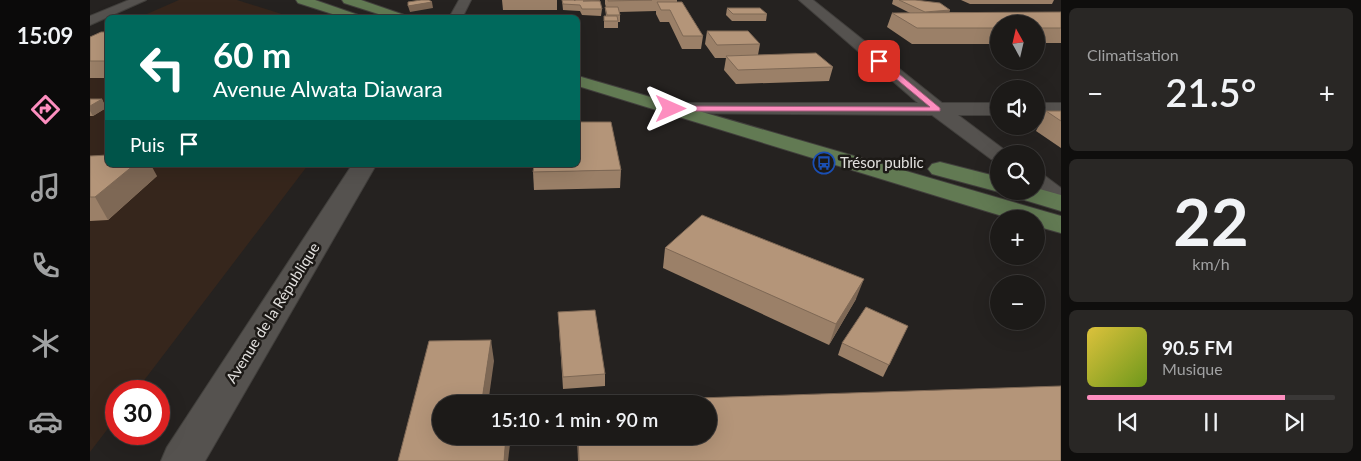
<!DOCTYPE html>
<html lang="fr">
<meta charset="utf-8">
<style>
:root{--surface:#1c1a18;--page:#292725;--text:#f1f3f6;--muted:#a0a1a2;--line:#3a3837;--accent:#fd8ebf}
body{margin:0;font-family:Lato,sans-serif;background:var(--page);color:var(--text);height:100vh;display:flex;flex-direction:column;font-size:19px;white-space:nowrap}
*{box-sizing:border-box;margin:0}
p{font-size:16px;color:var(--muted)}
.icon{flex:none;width:28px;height:28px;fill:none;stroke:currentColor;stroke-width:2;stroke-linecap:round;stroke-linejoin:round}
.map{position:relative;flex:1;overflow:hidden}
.drawer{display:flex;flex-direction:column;gap:8px;padding:8px;background:#0f0e0d;width:300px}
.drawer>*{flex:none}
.guide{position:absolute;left:15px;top:15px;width:475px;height:152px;border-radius:8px;box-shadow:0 5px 20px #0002,0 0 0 1px var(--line);background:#00695c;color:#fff;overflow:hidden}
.needle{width:32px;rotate:352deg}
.controls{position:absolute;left:900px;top:15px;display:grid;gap:10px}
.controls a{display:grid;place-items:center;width:55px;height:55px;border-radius:50%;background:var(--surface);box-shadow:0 5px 20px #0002,0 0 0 1px var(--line);font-size:25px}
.speed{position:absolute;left:15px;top:380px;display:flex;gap:10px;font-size:25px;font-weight:700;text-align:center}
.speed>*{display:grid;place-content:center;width:65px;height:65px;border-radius:50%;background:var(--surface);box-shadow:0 5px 20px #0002,0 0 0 1px var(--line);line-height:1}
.speed .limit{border:8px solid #d22;background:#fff;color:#111}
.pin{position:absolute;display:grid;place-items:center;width:42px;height:42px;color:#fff;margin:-21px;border-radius:10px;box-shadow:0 2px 8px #0006}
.me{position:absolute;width:55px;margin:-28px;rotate:90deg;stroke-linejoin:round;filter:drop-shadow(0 0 4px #0008)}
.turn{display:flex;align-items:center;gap:18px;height:105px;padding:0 25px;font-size:22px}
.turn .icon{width:65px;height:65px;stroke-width:2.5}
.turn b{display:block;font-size:35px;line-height:42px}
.then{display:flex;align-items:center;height:48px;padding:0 25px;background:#0003;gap:10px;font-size:19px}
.big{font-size:38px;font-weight:600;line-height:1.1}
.drawer .card{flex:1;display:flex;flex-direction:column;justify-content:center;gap:8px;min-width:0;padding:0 18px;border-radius:8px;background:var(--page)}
.drawer .dial{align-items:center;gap:0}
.dial b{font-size:65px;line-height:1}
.song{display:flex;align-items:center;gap:15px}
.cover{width:60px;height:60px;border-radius:8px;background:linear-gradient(135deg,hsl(50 70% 55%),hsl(80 70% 35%))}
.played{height:5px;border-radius:2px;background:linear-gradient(90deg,var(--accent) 80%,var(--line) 80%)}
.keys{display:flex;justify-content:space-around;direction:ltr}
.heat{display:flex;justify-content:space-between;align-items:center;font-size:28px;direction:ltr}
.trip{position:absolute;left:342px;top:395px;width:285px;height:50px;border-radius:25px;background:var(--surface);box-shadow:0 5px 20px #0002,0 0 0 1px var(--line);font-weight:600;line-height:50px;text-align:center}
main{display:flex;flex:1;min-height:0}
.tabs{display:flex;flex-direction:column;width:90px;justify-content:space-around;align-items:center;background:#0b0a0a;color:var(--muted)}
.tabs .icon{width:35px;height:35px}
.tabs .selected{color:var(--accent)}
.tabs b{font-size:22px;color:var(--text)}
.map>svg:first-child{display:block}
</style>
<main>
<nav class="tabs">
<b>15:09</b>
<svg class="icon selected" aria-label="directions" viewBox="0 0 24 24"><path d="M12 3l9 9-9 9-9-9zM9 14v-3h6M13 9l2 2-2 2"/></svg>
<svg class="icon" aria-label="music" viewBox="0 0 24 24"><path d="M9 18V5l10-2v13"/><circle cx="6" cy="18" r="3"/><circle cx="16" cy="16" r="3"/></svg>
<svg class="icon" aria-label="phone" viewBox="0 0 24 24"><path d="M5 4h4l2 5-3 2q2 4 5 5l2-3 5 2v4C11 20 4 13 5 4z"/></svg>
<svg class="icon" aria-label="climate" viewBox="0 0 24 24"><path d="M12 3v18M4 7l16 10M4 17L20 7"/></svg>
<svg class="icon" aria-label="car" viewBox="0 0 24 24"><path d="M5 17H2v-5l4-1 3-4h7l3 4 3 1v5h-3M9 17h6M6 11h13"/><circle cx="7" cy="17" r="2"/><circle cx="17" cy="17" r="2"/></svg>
</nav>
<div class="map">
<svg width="971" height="461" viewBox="0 0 971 461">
<rect width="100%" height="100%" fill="#252220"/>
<!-- medical -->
<g fill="#36261c">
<path d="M89,0H147L201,17H50Z"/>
<path d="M17,32L18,165H218L46,391H26V418L0,452V40Z"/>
</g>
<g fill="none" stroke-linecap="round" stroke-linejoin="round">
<!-- minor casing -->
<g stroke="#413f3c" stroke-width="2">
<g id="minor">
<path d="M39,0H56L0,25V16Z"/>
<path d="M369,0H381L372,18H359Z"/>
<path d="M709,0H723L852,103H909V115H868L920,154H909V161L901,159L842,115L574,113L571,109L574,105L581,103H828Z"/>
<rect x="946" y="103" width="25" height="12"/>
<path d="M262,165H286L115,461H71L77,447Z"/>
<path d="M946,174L955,176L971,188V208L962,205L944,191H946Z"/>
</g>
</g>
<!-- major casing -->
<g stroke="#413f3c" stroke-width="2">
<g id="major">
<path d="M206,0H225L277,18H255L208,3Z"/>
<path d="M252,0H271L323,18H301L254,3Z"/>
<path d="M488,76L971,216V233L946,226V219H922L488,86Z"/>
<path d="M850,162L909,177V191H913L909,192L842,174L838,169L842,164Z"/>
<path d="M946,188L971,195V211L921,196L918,191H946Z"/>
</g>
</g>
<!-- minor -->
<use href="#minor" fill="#55524f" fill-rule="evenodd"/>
<!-- major -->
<use href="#major" fill="#627a53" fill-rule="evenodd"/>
</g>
<!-- wall -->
<g fill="#9b8068">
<path d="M412,0H467V10H413Z"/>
<path d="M472,0L510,2L512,9L511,16L492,15L490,11L473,10Z"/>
<path d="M515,0H587V2L613,36L611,49H592L579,22H570L566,14V11L529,12L530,15V22H528V28H514V16H516L515,7H516L515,4Z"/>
<path d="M803,0H825L860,10L859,12H971V43H946V24H909V44H822L797,27L802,13H820L802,4Z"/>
<path d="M871,0H964L962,4H880Z"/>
<path d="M637,8L677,14L676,21H642L636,15Z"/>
<path d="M617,31L670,44L668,55L743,67L739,81L646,84L634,70L636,58H625L615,44Z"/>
<path d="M18,32V78H0V37Z"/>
<path d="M0,99H12L16,108L3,116H0Z"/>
<path d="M956,111H971V148L946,131Z"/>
<path d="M0,156L67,176L18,220L0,221Z"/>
<path d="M531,170L530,188L444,190L443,172Z"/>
<path d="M575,248L766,299L739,345L573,268Z"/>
<path d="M468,312L515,374V386L473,389Z"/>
<path d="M818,326L793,377L748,355L752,343Z"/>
<path d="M487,436H619L971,461H488Z"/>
</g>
<!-- shaded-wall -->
<g fill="#7e6855">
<path d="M342,2L343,8L320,12L318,6Z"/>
<path d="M860,10L858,17L835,12Z"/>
<path d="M12,99L16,108L3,116L0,111V106Z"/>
<path d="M44,165H61L67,176L18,220L5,197Z"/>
<path d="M774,279L766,299L739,345L746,324Z"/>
<path d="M401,340L404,361L398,404L392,400Z"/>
<path d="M416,436H421L418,461H414Z"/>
</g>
<!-- building -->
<g fill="#b49579" stroke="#7e6855">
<path d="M331,0H339L342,2L318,6V2Z"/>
<path d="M472,0H484L485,1V0H510L493,1H510L512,9H492L490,5L473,4Z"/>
<path d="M518,0H562L518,1Z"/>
<path d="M809,0H825L850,3L860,10L835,12Z"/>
<path d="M567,2H592L613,36H593L580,10H571Z"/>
<path d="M515,7H528L530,15H517Z"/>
<path d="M637,8H670L677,14H643Z"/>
<path d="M971,12V28H946V24H909V28H827L802,13Z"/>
<path d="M514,16H527L528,21H514Z"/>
<path d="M617,31H658L670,44L627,45Z"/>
<path d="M11,32H18V61H0V37Z"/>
<path d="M726,53L743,67L648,70L636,56Z"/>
<path d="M0,99H12L0,106Z"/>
<path d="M956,111H971V121Z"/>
<path d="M488,122H521L531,170L443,172L444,165H488Z"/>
<path d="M18,155V165H44L5,197H0V156Z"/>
<path d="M612,215L774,279L746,324L575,248Z"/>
<path d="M776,307L818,326L799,365L752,343Z"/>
<path d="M505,310L515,374L473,377L468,312Z"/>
<path d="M401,340L392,400H420V404H351V436H416L414,461H308L339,341Z"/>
<path d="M971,386V461H489L488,436H619V404H487V402Z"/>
</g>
<!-- route -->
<path fill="#fd8ebf" stroke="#a45c7c" d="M786,59H791L850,108V111H581L577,109L581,106L840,107L786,62Z"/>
<!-- icons -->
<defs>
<g id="bus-ring" transform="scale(1.125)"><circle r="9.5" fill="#1c1916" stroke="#1a4fb4" stroke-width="1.5"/><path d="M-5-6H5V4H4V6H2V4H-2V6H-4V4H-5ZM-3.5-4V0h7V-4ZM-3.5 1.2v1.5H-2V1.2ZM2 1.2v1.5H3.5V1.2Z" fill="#1a4fb4"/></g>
</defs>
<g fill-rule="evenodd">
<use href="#bus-ring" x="734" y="163"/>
</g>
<g text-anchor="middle" stroke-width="5" stroke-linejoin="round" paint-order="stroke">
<!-- poi labels -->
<g font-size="15" fill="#e2e0de" stroke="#1c1916" text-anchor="start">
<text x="750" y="168">Trésor public</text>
</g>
<!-- street labels -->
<g font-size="15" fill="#e2e0de" stroke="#1c1916">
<text transform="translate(183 313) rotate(-58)" y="5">Avenue de la République</text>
</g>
</g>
</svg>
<div class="controls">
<a><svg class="needle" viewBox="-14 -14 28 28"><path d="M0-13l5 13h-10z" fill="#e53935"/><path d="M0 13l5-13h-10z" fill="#a0a1a2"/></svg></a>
<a><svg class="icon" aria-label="sound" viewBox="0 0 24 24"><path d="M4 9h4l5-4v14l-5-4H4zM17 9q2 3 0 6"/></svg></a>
<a><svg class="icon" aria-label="search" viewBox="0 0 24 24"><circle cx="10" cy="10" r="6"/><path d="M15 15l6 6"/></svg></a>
<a>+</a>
<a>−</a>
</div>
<div class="speed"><div class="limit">30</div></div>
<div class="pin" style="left:789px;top:61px;background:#d93025"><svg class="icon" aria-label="arrive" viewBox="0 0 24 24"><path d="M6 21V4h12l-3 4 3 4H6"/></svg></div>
<svg class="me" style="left:581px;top:109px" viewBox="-20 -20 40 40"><path d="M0-17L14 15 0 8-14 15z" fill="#fd8ebf" stroke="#fff" stroke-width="4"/></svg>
<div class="trip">15:10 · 1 min · 90 m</div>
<div class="guide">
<div class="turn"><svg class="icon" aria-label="left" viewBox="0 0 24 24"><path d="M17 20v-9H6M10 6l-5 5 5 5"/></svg><div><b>60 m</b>Avenue Alwata Diawara</div></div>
<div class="then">Puis<svg class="icon" aria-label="arrive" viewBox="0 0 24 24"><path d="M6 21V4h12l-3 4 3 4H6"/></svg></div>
</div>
</div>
<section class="drawer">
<div class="card"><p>Climatisation</p>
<div class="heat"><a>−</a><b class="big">21.5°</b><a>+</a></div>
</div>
<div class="card dial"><b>22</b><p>km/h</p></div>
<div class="card">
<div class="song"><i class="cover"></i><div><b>90.5 FM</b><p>Musique</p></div></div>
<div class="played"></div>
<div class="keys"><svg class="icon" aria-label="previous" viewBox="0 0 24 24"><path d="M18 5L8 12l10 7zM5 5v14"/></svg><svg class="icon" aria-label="pause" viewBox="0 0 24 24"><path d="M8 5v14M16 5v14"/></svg><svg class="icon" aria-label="next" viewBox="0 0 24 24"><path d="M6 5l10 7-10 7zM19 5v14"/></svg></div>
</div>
</section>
</main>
